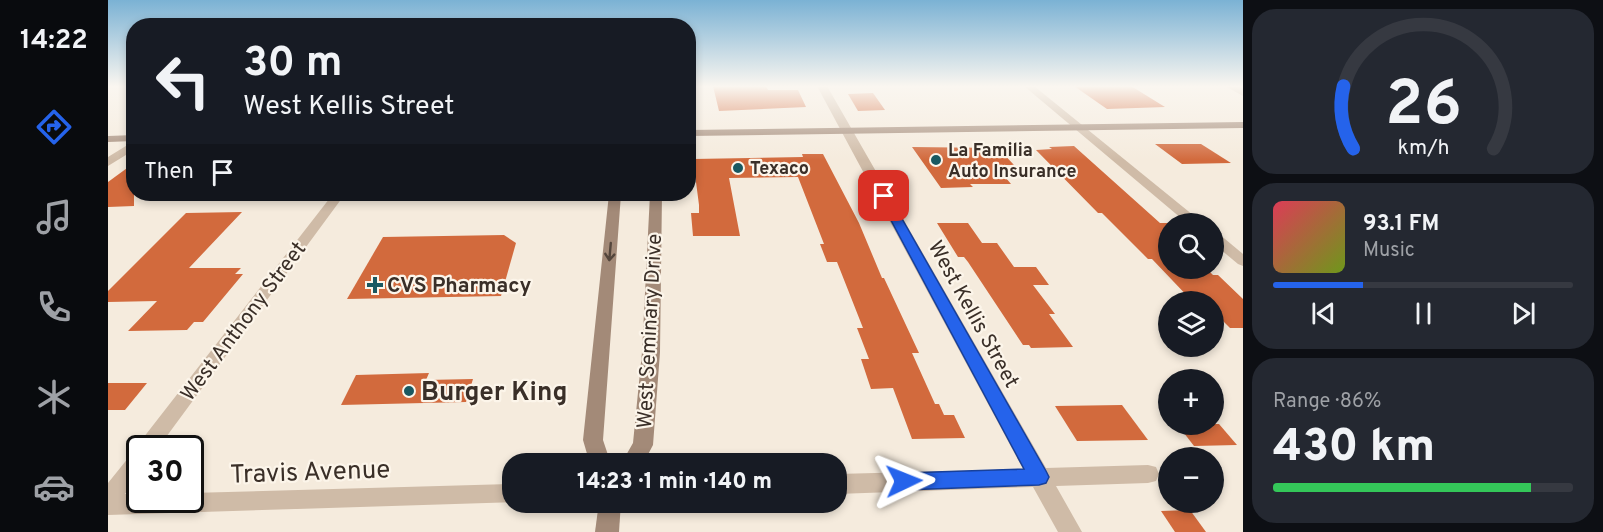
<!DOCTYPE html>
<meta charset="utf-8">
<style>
:root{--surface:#171b24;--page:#242831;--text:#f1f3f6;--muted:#9ea1a6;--line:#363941;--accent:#2563eb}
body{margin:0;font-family:Overpass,sans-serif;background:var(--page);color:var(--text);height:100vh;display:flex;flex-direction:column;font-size:22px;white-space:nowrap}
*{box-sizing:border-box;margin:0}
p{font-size:20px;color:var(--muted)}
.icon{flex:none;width:33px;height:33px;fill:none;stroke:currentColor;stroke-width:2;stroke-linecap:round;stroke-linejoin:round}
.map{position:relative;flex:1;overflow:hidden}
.panel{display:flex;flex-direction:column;gap:9px;padding:9px;background:#0d0f14;width:360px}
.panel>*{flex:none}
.hud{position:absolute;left:18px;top:18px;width:570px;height:183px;border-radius:24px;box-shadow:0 3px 9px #0003;background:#171b24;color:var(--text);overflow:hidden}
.tools{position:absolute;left:1050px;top:213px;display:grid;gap:12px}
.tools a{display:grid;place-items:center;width:66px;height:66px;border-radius:50%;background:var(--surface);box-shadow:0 3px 9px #0003;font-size:30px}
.speed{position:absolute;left:18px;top:435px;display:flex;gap:12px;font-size:30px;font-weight:700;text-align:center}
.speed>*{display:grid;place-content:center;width:78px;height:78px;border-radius:50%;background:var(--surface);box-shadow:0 3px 9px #0003;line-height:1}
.speed .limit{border:3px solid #111;border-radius:9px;background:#fff;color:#111}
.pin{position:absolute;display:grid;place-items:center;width:51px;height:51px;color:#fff;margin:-26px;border-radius:12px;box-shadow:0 3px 9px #0006}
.me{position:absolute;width:66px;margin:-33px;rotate:88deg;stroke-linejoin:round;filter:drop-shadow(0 0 4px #0008)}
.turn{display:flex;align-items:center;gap:21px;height:126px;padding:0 18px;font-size:27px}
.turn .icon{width:78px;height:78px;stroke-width:2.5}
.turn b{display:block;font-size:42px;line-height:51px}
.then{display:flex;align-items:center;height:57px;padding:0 18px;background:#0003;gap:12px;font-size:22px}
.big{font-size:45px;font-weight:800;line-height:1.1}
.panel .card{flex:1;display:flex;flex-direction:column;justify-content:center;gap:9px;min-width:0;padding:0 21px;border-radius:24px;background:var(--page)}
.panel .dial{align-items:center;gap:0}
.dial svg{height:156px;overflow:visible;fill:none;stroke:var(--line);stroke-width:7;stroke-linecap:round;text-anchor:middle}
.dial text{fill:var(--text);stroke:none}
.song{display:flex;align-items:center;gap:18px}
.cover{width:72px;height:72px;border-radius:9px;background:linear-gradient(135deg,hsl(350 70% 55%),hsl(80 70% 35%))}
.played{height:6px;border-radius:3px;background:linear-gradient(90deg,var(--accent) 30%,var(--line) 30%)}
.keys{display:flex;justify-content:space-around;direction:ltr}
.charge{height:9px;border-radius:4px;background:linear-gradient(90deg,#34c759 86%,var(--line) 0)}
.trip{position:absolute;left:394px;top:453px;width:345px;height:60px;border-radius:24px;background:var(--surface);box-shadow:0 3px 9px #0003;font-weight:800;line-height:60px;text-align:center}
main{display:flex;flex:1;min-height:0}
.tabs{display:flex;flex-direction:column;width:108px;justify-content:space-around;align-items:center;background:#090b0e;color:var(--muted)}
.tabs .icon{width:42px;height:42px}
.tabs .on{color:var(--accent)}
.tabs b{font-size:27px;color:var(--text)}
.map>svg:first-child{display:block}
</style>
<main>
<nav class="tabs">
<b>14:22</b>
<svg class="icon on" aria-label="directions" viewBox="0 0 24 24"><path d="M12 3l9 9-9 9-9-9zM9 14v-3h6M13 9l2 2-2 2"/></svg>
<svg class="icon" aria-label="music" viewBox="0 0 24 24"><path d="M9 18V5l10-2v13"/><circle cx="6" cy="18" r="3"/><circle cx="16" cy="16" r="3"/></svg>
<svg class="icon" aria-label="phone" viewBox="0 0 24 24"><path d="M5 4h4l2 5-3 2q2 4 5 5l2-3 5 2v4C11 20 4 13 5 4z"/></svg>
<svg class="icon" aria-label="climate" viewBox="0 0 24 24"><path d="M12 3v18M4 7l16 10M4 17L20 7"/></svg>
<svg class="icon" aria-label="car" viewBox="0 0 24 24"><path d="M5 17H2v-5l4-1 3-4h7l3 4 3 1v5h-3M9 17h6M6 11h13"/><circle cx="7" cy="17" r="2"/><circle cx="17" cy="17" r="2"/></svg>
</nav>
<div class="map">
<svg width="1135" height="532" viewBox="0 0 1135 532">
<rect width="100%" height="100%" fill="#f5ebdd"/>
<!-- building -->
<g fill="#d26a3d">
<path d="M605,86H658L660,90H690L698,107L611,111Z"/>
<path d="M966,86H1023L1057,107L999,109Z"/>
<path d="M765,93L777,110L750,111L740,94Z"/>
<path d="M1047,144H1093L1123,163L1074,164Z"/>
<path d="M966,146L1052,223H1060V268H1098L1105,275H1110L1135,299V328H1122L1106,312V302H1085L1044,259H1040L994,213H990L928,150L944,149L941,147Z"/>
<path d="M804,147L890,148L906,165H887L903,184H862L865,187L833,188Z"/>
<path d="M694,154H715L751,223L774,278H776L811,353H804L827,404H831L836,415H846L857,438L804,439L785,388L763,389L753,359H761L749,328H755L729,262H719L712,244H716L690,177L621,178L632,236H585L583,213H591V205L585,159L695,157Z"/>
<path d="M26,163V206L0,207V182Z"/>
<path d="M134,212L81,268H133L127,274H135L95,322H86L79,330L20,331L49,301L0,302V291L78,213Z"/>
<path d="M829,223H860L874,243H889L906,267H928L941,285H925L947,314H941L965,347L923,348L921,345H915L860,262L856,257H850Z"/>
<path d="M396,235L408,243L393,296L239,299L275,237Z"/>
<path d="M321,373L318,380L365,379L358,402L233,405L248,375Z"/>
<path d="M0,383H39L17,410H0Z"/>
<path d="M1014,405L1040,440L969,441L947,406Z"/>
<path d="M1069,424H1111L1129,445L1086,446Z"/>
<path d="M1082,510L1098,532H1067L1053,511Z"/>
</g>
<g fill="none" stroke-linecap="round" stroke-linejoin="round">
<!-- street -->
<g fill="#cfbba7" fill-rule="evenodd">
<path d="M709,86H719L938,468L1040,465L1048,467L1051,474L1048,481L1040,483L948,486L974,532H950L925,487L729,494V474L915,469Z"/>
<path d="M916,86H926L1096,224H1080Z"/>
<path d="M1117,86H1128L1135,89V96Z"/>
<path d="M26,141V150L0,166V157Z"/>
<path d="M225,194H237L50,448H32V475L17,494H32V500H82V493L405,484V502H409L0,515V483L25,452L30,450L32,442Z"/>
<path d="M1106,233L1111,234L1135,254V266L1130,264L1106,244Z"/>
</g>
<!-- secondary -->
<g fill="#a38a78" fill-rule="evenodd">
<path d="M1135,122V128L580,136V130Z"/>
<path d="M26,135V141L0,142V136Z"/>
<path d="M501,194H513L495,440L503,464H482L475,440Z"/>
<path d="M542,194H554L552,352L545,445L535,464H513L525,443L534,352Z"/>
<path d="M491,502H513L511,532H487Z"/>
</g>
</g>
<!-- one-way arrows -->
<defs><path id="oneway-shaft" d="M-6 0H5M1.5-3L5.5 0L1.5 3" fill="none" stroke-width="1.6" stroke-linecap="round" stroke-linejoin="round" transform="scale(1.5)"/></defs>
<use stroke="#54463c" href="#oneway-shaft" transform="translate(502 252) rotate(95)"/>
<!-- sky -->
<linearGradient id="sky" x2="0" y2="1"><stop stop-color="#7bb2d4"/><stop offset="0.54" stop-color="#faf6f0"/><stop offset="1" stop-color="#faf6f0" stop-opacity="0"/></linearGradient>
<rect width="1135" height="160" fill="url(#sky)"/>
<!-- route -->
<path fill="#2563eb" stroke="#184099" stroke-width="1.5" d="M776,193L781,196L938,471L941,477L938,483L931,485L796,490L789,488L786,481L789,475L796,473L916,469L770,196Z"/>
<!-- markers -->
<g fill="#195861" stroke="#fcf5ea" stroke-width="2">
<circle cx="828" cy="160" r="6"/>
<circle cx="630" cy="168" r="6"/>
<path d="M264 276h6v6h6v6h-6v6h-6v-6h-6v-6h6z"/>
<circle cx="301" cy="391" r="6"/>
</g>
<g text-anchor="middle" stroke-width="4.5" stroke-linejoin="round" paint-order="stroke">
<!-- far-poi labels -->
<g font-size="18" font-weight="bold" fill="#3a2f28" stroke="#fcf5ea" text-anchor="start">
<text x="840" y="156">La Familia<tspan x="840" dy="21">Auto Insurance</tspan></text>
<text x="642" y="174">Texaco</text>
</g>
<!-- poi labels -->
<g font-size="21" font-weight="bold" fill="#3a2f28" stroke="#fcf5ea" text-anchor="start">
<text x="279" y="292">CVS Pharmacy</text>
</g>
<!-- street labels -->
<g font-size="21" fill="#3a2f28" stroke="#fcf5ea">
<text transform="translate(866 314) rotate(61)" y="7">West Kellis Street</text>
<text transform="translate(135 321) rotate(-53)" y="7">West Anthony Street</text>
<text transform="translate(541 331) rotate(-87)" y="7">West Seminary Drive</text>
</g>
<!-- near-poi labels -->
<g font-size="26" font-weight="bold" fill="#3a2f28" stroke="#fcf5ea" text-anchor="start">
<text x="313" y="400">Burger King</text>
</g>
<!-- near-street labels -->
<g font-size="26" fill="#3a2f28" stroke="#fcf5ea">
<text transform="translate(202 471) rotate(-2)" y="9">Travis Avenue</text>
</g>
</g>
</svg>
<div class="tools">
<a><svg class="icon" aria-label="search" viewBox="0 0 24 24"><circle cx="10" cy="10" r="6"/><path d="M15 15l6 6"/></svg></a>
<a><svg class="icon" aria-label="layers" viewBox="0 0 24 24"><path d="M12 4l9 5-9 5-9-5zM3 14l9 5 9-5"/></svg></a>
<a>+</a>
<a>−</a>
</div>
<div class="speed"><div class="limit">30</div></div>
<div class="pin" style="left:776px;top:196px;background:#d93025"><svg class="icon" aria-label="arrive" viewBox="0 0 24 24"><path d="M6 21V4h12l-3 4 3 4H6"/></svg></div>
<svg class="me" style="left:796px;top:481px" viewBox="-20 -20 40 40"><path d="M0-17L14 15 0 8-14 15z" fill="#2563eb" stroke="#fff" stroke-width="4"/></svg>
<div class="trip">14:23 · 1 min · 140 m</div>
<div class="hud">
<div class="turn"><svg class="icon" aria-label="left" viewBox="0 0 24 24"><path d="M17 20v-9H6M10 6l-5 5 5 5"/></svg><div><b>30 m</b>West Kellis Street</div></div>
<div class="then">Then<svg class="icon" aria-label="arrive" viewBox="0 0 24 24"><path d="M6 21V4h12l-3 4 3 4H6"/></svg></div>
</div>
</div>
<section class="panel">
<div class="card dial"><svg viewBox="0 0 100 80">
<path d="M14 69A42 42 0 1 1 86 69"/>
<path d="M14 69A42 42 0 0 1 9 37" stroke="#2563eb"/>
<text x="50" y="56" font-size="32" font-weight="700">26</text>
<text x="50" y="72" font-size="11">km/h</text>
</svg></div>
<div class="card">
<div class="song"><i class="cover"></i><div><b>93.1 FM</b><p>Music</p></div></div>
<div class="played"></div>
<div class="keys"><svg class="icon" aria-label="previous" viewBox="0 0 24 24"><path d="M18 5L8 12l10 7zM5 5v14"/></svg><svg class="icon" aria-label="pause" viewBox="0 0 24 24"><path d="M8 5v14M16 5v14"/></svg><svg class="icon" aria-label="next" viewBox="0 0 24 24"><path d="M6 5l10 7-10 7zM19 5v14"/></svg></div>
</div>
<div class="card"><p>Range · 86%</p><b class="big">430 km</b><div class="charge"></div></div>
</section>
</main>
